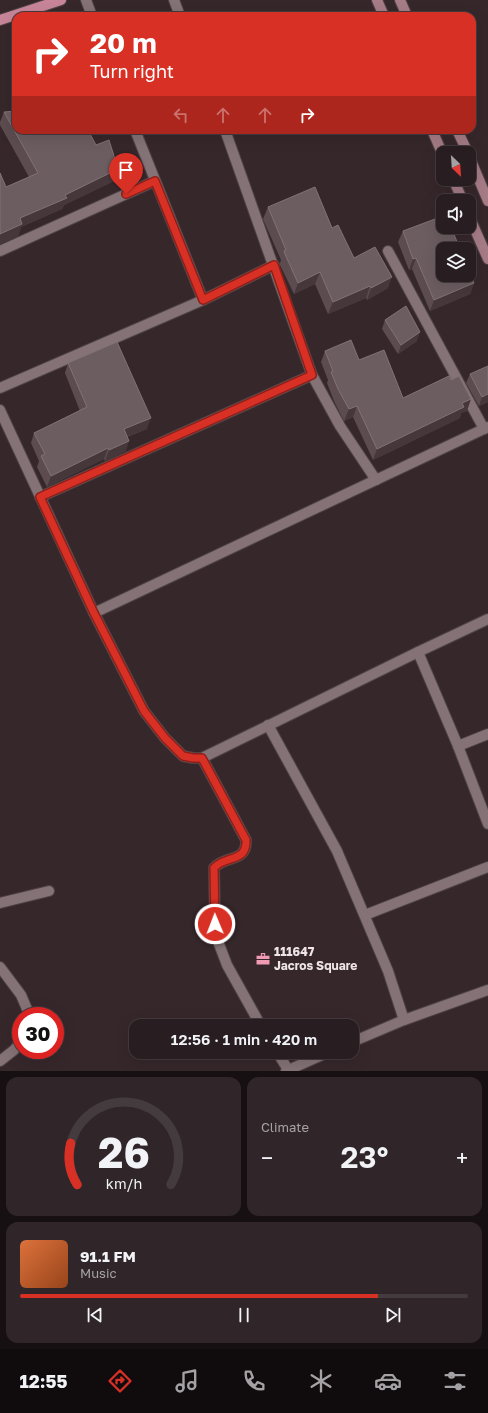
<!DOCTYPE html>
<meta charset="utf-8">
<style>
:root{--surface:#281d20;--page:#302629;--text:#f1f3f6;--muted:#a5a2a5;--line:#443b3e;--accent:#d93025}
body{margin:0;font-family:"Golos Text",sans-serif;background:var(--page);color:var(--text);height:100vh;display:flex;flex-direction:column;font-size:15px;white-space:nowrap}
*{box-sizing:border-box;margin:0}
p{font-size:13px;color:var(--muted)}
.icon{flex:none;width:22px;height:22px;fill:none;stroke:currentColor;stroke-width:2;stroke-linecap:round;stroke-linejoin:round}
.map{position:relative;height:1071px;overflow:hidden}
.panel{display:flex;flex-direction:column;gap:6px;padding:6px;background:#161012;flex:1}
.panel>*{flex:none}
.banner{position:absolute;left:12px;top:12px;width:464px;height:122px;border-radius:12px;box-shadow:0 4px 16px #0002,0 0 0 1px var(--line);background:#d93025;color:#fff;overflow:hidden}
.needle{width:26px;rotate:155deg}
.buttons{position:absolute;left:436px;top:146px;display:grid;gap:8px}
.buttons a{display:grid;place-items:center;width:40px;height:40px;border-radius:8px;background:var(--surface);box-shadow:0 4px 16px #0002,0 0 0 1px var(--line);font-size:20px}
.speed{position:absolute;left:12px;top:1007px;display:flex;gap:8px;font-size:20px;font-weight:700;text-align:center}
.speed>*{display:grid;place-content:center;width:52px;height:52px;border-radius:50%;background:var(--surface);box-shadow:0 4px 16px #0002,0 0 0 1px var(--line);line-height:1}
.speed .limit{border:6px solid #d22;background:#fff;color:#111}
.pin{position:absolute;display:grid;place-items:center;width:34px;height:34px;color:#fff;margin:-41px -17px;border-radius:50% 50% 50% 0;rotate:-45deg;box-shadow:0 0 4px #0007}
.pin .icon{rotate:45deg}
.me{position:absolute;width:44px;margin:-22px;rotate:359deg;stroke-linejoin:round;filter:drop-shadow(0 0 3px #0008)}
.turn{display:flex;align-items:center;gap:14px;height:84px;padding:0 12px;font-size:18px}
.turn .icon{width:52px;height:52px;stroke-width:2.5}
.turn b{display:block;font-size:28px;line-height:34px}
.lanes{display:flex;align-items:center;height:38px;padding:0 12px;background:#0003;justify-content:center;gap:20px;direction:ltr}
.lanes .off{opacity:.35}
.big{font-size:30px;font-weight:600;line-height:1.1}
.panel .tile{flex:1;display:flex;flex-direction:column;justify-content:center;gap:6px;min-width:0;padding:0 14px;border-radius:12px;background:var(--page)}
.panel .dial{align-items:center;gap:0}
.dial svg{height:104px;overflow:visible;fill:none;stroke:var(--line);stroke-width:7;stroke-linecap:round;text-anchor:middle}
.dial text{fill:var(--text);stroke:none}
.song{display:flex;align-items:center;gap:12px}
.cover{width:48px;height:48px;border-radius:6px;background:linear-gradient(135deg,hsl(20 70% 55%),hsl(20 70% 35%))}
.played{height:4px;border-radius:2px;background:linear-gradient(90deg,var(--accent) 80%,var(--line) 80%)}
.keys{display:flex;justify-content:space-around;direction:ltr}
.heat{display:flex;justify-content:space-between;align-items:center;font-size:22px;direction:ltr}
.panel .tiles{flex:1;display:grid;gap:6px;grid-template-columns:1fr 1fr}
.tile:last-child{grid-column:span 2}
.trip{position:absolute;left:129px;top:1019px;width:230px;height:40px;border-radius:12px;background:var(--surface);box-shadow:0 4px 16px #0002,0 0 0 1px var(--line);font-weight:600;line-height:40px;text-align:center}
.dock{display:flex;height:64px;justify-content:space-around;align-items:center;background:#100c0d;color:var(--muted)}
.dock .icon{width:28px;height:28px}
.dock .on{color:var(--accent)}
.dock b{font-size:18px;color:var(--text)}
.map>svg:first-child{display:block}
</style>
<div class="map">
<svg width="488" height="1071" viewBox="0 0 488 1071">
<rect width="100%" height="100%" fill="#36272b"/>
<g fill="none" stroke-linecap="round" stroke-linejoin="round">
<!-- minor casing -->
<g stroke="#4f4346" stroke-width="12">
<g id="minor">
<path d="M86,0L92,16"/>
<path d="M174,0L180,16"/>
<path d="M135,130L203,300"/>
<path d="M225,130L312,375L340,426L376,480"/>
<path d="M0,251L155,181"/>
<path d="M388,251L484,429"/>
<path d="M0,388L203,300L274,265"/>
<path d="M0,410L94,613L144,711L165,738L183,756L193,758H202L418,652L488,619"/>
<path d="M40,497L312,375"/>
<path d="M94,613L488,427"/>
<path d="M418,652L458,746L488,824"/>
<path d="M268,725L337,851L388,971L404,1020"/>
<path d="M458,746L488,734"/>
<path d="M202,758L246,840C247,863 225,855 214,868L215,925L219,944L227,965L261,1026"/>
<path d="M0,903L49,891"/>
<path d="M365,915L488,867"/>
<path d="M0,967L21,995L30,1016"/>
<path d="M352,1042L404,1020L488,990"/>
<path d="M277,1052L289,1071"/>
<path d="M0,1061L14,1050L21,1042"/>
<path d="M286,1071L329,1052"/>
</g>
</g>
<!-- secondary casing -->
<g stroke="#4f4346" stroke-width="12">
<g id="secondary">
<path d="M377,0L384,16"/>
<path d="M400,0L407,16"/>
<path d="M432,130L443,155"/>
<path d="M457,130L468,153"/>
<path d="M469,156L488,201"/>
<path d="M453,179L463,201"/>
<path d="M469,216L488,259"/>
</g>
</g>
<!-- primary casing -->
<g stroke="#4f4346" stroke-width="12">
<path id="primary" d="M0,20L61,0"/>
</g>
<!-- minor -->
<use href="#minor" stroke="#847276" stroke-width="10"/>
<!-- secondary -->
<use href="#secondary" stroke="#a67c87" stroke-width="10"/>
<!-- primary -->
<use href="#primary" stroke="#c88599" stroke-width="10"/>
</g>
<!-- wall -->
<g fill="#5c4c50">
<path d="M4,112L96,145L118,169L114,181L64,205L62,209L21,227L18,236L0,244V173L6,187L29,177L0,125V122Z"/>
<path d="M268,207L332,228L354,258L388,288L367,300L366,298L328,314L315,284L294,294L280,265V263L281,260L263,219Z"/>
<path d="M403,231L474,283L470,294L430,311L412,269L409,270L398,242Z"/>
<path d="M385,320L417,341L398,354L382,329Z"/>
<path d="M325,351L359,360L403,398L467,411L461,413L460,418L373,460L353,417L344,421L334,401L327,383L328,380L321,362Z"/>
<path d="M68,363L147,429L127,437L126,451L105,461L104,459L47,487L37,467L39,461L31,443L34,433L80,411L65,373Z"/>
<path d="M470,374L488,402L479,406L466,383Z"/>
</g>
<!-- shaded-wall -->
<g fill="#46373b">
<path d="M118,169L114,181L64,205L62,209L21,227L18,236L0,244V234L20,218Z"/>
<path d="M416,258L412,269L409,270L413,259Z"/>
<path d="M320,272L315,284L294,294L298,283Z"/>
<path d="M392,277L388,288L367,300L371,288Z"/>
<path d="M474,283L470,294L430,311L434,300Z"/>
<path d="M370,286L366,298L328,314L333,302Z"/>
<path d="M420,332L417,341L398,354L401,345Z"/>
<path d="M488,394V402L479,406L482,397Z"/>
<path d="M471,399L467,411L461,413L460,418L373,460L377,449L462,403Z"/>
<path d="M357,406L353,417L344,421L349,409Z"/>
<path d="M151,418L147,429L120,439L124,429Z"/>
<path d="M129,441L126,451L105,461L109,450Z"/>
<path d="M108,448L104,459L47,487L51,476Z"/>
</g>
<!-- building -->
<g fill="#6c5d61" stroke="#807276">
<path d="M16,111V130H88L96,145L109,140L118,169L65,195L67,198L20,218L22,224L0,234V173L6,187L38,173L4,112Z"/>
<path d="M315,187L332,228L338,225L354,258L375,247L392,277L371,288L370,286L333,302L320,272L298,283L285,254L284,251L286,250L268,207Z"/>
<path d="M443,216V227H451L460,249H443V275H469V272L474,283L434,300L416,258L413,259L403,231Z"/>
<path d="M406,306L420,332L401,345L385,320Z"/>
<path d="M351,340L359,360L384,350L403,398L449,376L451,380L459,376L471,399L462,403L464,407L377,449L357,406L349,409L338,389L331,372L333,371L325,351Z"/>
<path d="M117,342L151,418L124,429L129,441L109,450L108,448L51,476L41,456L45,454L34,433L87,407L68,363Z"/>
<path d="M488,366V394L482,397L470,374Z"/>
</g>
<g fill="none" stroke-linecap="round" stroke-linejoin="round">
<!-- route casing -->
<g stroke="#8d1f18" stroke-width="10">
<path id="route" d="M126,194L155,181L203,300L274,265L312,375L40,497L94,613L144,711L165,738L183,756L193,758H202L246,840C247,863 225,855 214,868L215,924"/>
</g>
<!-- route -->
<use href="#route" stroke="#d93025" stroke-width="7"/>
</g>
<!-- icons -->
<defs>
<g id="office-bare" transform="scale(1.08)"><path d="M-6-3h4V-5.5h4V-3h4V5H-6ZM-1-4.5V-3h2v-1.5ZM-6 0V1H6V0Z" fill="#f19ab3" stroke="#36272b" stroke-width="2.5" paint-order="stroke"/></g>
</defs>
<g fill-rule="evenodd">
<use href="#office-bare" x="263" y="959"/>
</g>
<g text-anchor="middle" stroke-width="4" stroke-linejoin="round" paint-order="stroke">
<!-- poi labels -->
<g font-size="12" font-weight="bold" fill="#efe5e8" stroke="#36272b" text-anchor="start">
<text x="274" y="956">111647<tspan x="274" dy="14">Jacros Square</tspan></text>
</g>
</g>
</svg>
<div class="buttons">
<a><svg class="needle" viewBox="-14 -14 28 28"><path d="M0-13l5 13h-10z" fill="#e53935"/><path d="M0 13l5-13h-10z" fill="#a5a2a5"/></svg></a>
<a><svg class="icon" aria-label="sound" viewBox="0 0 24 24"><path d="M4 9h4l5-4v14l-5-4H4zM17 9q2 3 0 6"/></svg></a>
<a><svg class="icon" aria-label="layers" viewBox="0 0 24 24"><path d="M12 4l9 5-9 5-9-5zM3 14l9 5 9-5"/></svg></a>
</div>
<div class="speed"><div class="limit">30</div></div>
<div class="pin" style="left:126px;top:194px;background:#d93025"><svg class="icon" aria-label="arrive" viewBox="0 0 24 24"><path d="M6 21V4h12l-3 4 3 4H6"/></svg></div>
<svg class="me" style="left:215px;top:924px" viewBox="-20 -20 40 40"><circle r="17" fill="#d93025" stroke="#fff" stroke-width="3"/><path d="M0-11L8 9 0 5-8 9z" fill="#fff"/></svg>
<div class="trip">12:56 · 1 min · 420 m</div>
<div class="banner">
<div class="turn"><svg class="icon" aria-label="right" viewBox="0 0 24 24"><path d="M7 20v-9h11M14 6l5 5-5 5"/></svg><div><b>20 m</b>Turn right</div></div>
<div class="lanes"><svg class="icon off" aria-label="left" viewBox="0 0 24 24"><path d="M17 20v-9H6M10 6l-5 5 5 5"/></svg><svg class="icon off" aria-label="ahead" viewBox="0 0 24 24"><path d="M12 20V5M6 11l6-6 6 6"/></svg><svg class="icon off" aria-label="ahead" viewBox="0 0 24 24"><path d="M12 20V5M6 11l6-6 6 6"/></svg><svg class="icon" aria-label="right" viewBox="0 0 24 24"><path d="M7 20v-9h11M14 6l5 5-5 5"/></svg></div>
</div>
</div>
<section class="panel">
<div class="tiles">
<div class="tile dial"><svg viewBox="0 0 100 80">
<path d="M14 69A42 42 0 1 1 86 69"/>
<path d="M14 69A42 42 0 0 1 9 37" stroke="#d93025"/>
<text x="50" y="56" font-size="32" font-weight="700">26</text>
<text x="50" y="72" font-size="11">km/h</text>
</svg></div>
<div class="tile"><p>Climate</p>
<div class="heat"><a>−</a><b class="big">23°</b><a>+</a></div>
</div>
<div class="tile">
<div class="song"><i class="cover"></i><div><b>91.1 FM</b><p>Music</p></div></div>
<div class="played"></div>
<div class="keys"><svg class="icon" aria-label="previous" viewBox="0 0 24 24"><path d="M18 5L8 12l10 7zM5 5v14"/></svg><svg class="icon" aria-label="pause" viewBox="0 0 24 24"><path d="M8 5v14M16 5v14"/></svg><svg class="icon" aria-label="next" viewBox="0 0 24 24"><path d="M6 5l10 7-10 7zM19 5v14"/></svg></div>
</div>
</div>
</section>
<nav class="dock">
<b>12:55</b>
<svg class="icon on" aria-label="directions" viewBox="0 0 24 24"><path d="M12 3l9 9-9 9-9-9zM9 14v-3h6M13 9l2 2-2 2"/></svg>
<svg class="icon" aria-label="music" viewBox="0 0 24 24"><path d="M9 18V5l10-2v13"/><circle cx="6" cy="18" r="3"/><circle cx="16" cy="16" r="3"/></svg>
<svg class="icon" aria-label="phone" viewBox="0 0 24 24"><path d="M5 4h4l2 5-3 2q2 4 5 5l2-3 5 2v4C11 20 4 13 5 4z"/></svg>
<svg class="icon" aria-label="climate" viewBox="0 0 24 24"><path d="M12 3v18M4 7l16 10M4 17L20 7"/></svg>
<svg class="icon" aria-label="car" viewBox="0 0 24 24"><path d="M5 17H2v-5l4-1 3-4h7l3 4 3 1v5h-3M9 17h6M6 11h13"/><circle cx="7" cy="17" r="2"/><circle cx="17" cy="17" r="2"/></svg>
<svg class="icon" aria-label="filters" viewBox="0 0 24 24"><path d="M4 7h16M4 17h16"/><circle cx="9" cy="7" r="2"/><circle cx="15" cy="17" r="2"/></svg>
</nav>
